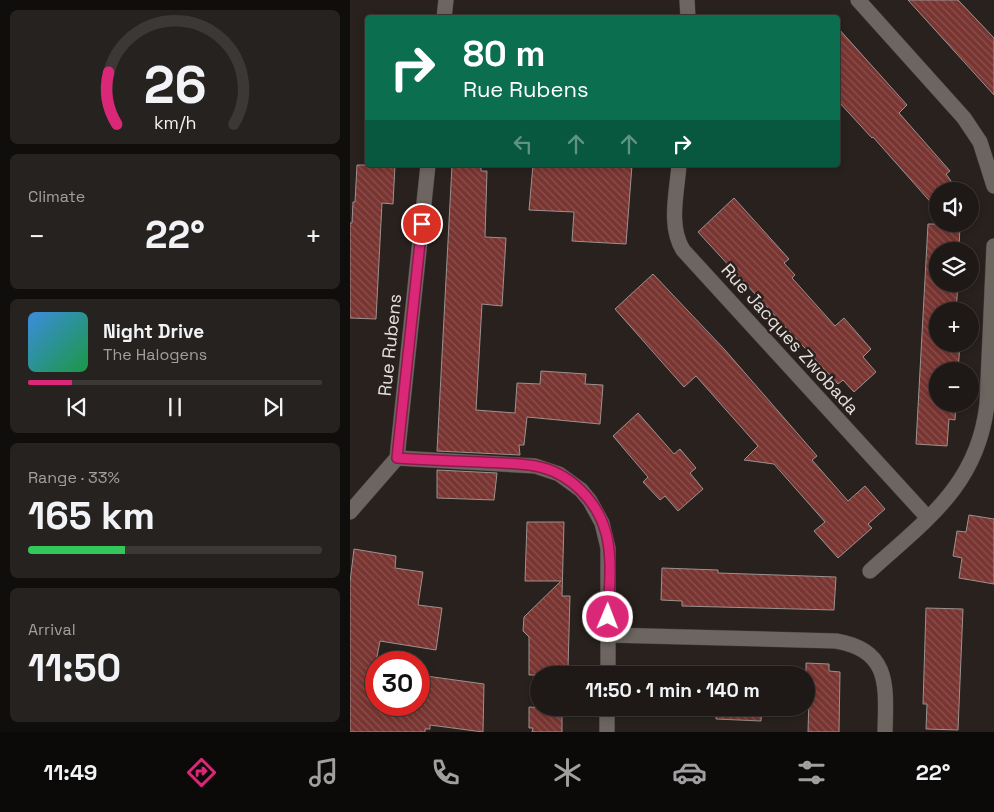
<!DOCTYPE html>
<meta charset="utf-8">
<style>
:root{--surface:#1e1916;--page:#26221f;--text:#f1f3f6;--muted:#a1a0a1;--line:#3c3835;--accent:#db2777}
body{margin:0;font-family:"Space Grotesk",sans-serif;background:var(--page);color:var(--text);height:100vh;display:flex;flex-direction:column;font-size:19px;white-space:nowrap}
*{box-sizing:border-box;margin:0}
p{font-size:16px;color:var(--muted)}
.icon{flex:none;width:28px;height:28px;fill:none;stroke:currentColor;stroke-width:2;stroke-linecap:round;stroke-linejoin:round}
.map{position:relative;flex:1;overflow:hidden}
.details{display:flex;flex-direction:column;gap:10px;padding:10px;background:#100e0c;width:350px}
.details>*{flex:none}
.guide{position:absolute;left:15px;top:15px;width:475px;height:152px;border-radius:5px;box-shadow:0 2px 8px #0003,0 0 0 1px var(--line);background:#0b6e4f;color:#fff;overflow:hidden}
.fabs{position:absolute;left:579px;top:182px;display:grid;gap:10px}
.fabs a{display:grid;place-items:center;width:50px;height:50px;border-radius:50%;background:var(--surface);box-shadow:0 2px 8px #0003,0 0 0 1px var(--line);font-size:25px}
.speed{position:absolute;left:15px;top:651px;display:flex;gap:10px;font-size:25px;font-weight:700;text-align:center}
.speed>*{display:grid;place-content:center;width:65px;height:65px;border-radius:50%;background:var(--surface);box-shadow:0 2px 8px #0003,0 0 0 1px var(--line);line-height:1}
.speed .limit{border:8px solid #d22;background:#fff;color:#111}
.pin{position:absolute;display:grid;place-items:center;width:42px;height:42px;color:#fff;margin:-21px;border:2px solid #fff;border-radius:50%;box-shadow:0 1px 5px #0007}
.me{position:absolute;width:55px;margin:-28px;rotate:1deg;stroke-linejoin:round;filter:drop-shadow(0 0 4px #0008)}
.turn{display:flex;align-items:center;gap:18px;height:105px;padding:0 15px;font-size:22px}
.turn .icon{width:65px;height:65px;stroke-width:2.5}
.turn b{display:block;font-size:35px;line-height:42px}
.lanes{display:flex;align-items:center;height:48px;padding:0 15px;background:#0003;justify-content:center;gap:25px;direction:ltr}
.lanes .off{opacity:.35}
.big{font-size:38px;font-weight:700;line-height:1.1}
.details .widget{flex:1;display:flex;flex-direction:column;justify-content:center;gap:8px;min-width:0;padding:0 18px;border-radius:8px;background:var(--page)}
.details .dial{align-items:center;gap:0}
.dial svg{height:130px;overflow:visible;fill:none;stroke:var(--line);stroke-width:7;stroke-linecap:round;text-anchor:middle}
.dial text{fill:var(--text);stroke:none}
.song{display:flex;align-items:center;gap:15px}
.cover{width:60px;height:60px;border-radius:8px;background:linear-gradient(135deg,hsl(210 70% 55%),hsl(140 70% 35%))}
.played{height:5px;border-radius:2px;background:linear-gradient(90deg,var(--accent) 15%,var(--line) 15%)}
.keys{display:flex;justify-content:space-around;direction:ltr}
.heat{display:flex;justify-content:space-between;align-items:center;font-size:28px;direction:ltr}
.charge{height:8px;border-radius:4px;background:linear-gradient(90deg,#34c759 33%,var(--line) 0)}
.trip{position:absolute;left:180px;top:666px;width:285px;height:50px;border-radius:25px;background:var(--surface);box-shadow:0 2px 8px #0003,0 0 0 1px var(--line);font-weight:700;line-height:50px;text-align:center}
.menu{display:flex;height:80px;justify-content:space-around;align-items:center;background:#0c0a09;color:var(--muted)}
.menu .icon{width:35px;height:35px}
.menu .selected{color:var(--accent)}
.menu b{font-size:22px;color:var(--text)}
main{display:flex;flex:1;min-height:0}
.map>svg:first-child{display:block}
</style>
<main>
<section class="details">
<div class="widget dial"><svg viewBox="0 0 100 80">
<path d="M14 69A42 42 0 1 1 86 69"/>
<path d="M14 69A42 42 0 0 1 9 37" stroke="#db2777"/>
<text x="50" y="56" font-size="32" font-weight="700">26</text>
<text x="50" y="72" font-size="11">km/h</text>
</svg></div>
<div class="widget"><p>Climate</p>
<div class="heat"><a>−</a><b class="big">22°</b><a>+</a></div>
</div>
<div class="widget">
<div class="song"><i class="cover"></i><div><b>Night Drive</b><p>The Halogens</p></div></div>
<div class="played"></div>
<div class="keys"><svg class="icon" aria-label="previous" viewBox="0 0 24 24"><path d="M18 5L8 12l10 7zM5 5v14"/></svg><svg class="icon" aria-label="pause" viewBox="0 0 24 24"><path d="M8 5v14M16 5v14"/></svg><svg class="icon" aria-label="next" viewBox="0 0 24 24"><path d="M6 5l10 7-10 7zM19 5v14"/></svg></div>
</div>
<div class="widget"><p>Range · 33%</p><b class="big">165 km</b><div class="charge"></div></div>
<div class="widget"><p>Arrival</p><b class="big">11:50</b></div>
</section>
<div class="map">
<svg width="644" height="732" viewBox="0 0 644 732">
<defs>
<pattern id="building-back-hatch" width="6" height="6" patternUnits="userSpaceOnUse" patternTransform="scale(1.25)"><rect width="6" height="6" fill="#793531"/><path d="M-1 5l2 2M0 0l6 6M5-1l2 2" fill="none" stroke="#8c524e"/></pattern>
</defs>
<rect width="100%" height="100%" fill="#28211d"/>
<!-- building -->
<g fill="url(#building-back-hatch)" stroke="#9c9190">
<path d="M558,0H608L644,38V95Z"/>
<path d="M488,28L557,105L549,113L600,171L596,174L606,188L603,191H588V205L585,207L523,137L522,138L488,101Z"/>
<path d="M7,165H45L43,204L32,203L26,319L0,318V223H2L3,202H5Z"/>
<path d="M102,165H131V171H137L135,237L156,238L152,306L132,304L126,410L165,413L167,383L190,384L191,371L236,374L235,384L253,385L250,424L177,417L174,445H169L170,455L87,451Z"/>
<path d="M183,165H282L276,244L222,241L224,212L179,210Z"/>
<path d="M384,198L439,259L434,263L445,275L442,278L485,326L494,318L521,349L513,357L526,372L504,392L493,380L488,384L348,232Z"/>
<path d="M578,224H610L609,251H588V284H608L606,311H588V344H610L608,371H588V404H606L605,420L599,419L597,446L566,444Z"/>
<path d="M303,274L375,350L467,456L462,460L498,501L515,486L535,509L518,524L522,528L488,558L464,531L475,522L424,464L394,460L408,446L346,376L334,387L265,309Z"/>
<path d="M288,413L324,454L330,449L346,468L340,473L353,489L328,511L315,496L310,500L293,482L298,477L263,436Z"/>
<path d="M87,470L147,473L144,500L87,498Z"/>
<path d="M619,515L644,519V584L609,578L612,558L603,556L607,531L616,532Z"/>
<path d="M177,522H214L212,596H220L218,668H214L213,675H179V637L173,631L174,617L211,581H175Z"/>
<path d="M4,549L46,556L45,568L73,572L68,605L92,608L86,650L30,641L26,662V705H69V675L134,684L133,732L80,725V729H75V732H0V582Z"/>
<path d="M312,568L368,570V573L486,577L484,610L332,606V601L311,600Z"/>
<path d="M576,608L613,609L608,730L576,729L577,704H573Z"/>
<path d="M456,663L479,664V671L490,672L489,732H458L459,696H456Z"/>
<path d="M179,707L212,709V732H182L183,728H179Z"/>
<path d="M356,708H412L411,721L366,719V716L355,715Z"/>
</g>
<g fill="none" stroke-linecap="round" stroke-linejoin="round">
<!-- minor casing -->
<g stroke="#433e3b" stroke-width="16">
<g id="minor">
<path d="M337,0L338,18"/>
<path d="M508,0L614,118L630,142L644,186"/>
<path d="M94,18L96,0"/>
<path d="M329,165C327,192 318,226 333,250L578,518"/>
<path d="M47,458L185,466L209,474L231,490L240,501L252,523L258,548V675"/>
<path d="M0,512L47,458L78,165"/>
<path d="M520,571C576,520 628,485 637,404L644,246"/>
<path d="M258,635L486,641C541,650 536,687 535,732"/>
<path d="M257,732V708"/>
</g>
</g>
<!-- minor -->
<use href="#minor" stroke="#6d6560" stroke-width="15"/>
</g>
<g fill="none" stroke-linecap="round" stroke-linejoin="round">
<!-- route casing -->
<g stroke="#8e194d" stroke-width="12">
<path id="route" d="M72,224L47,458C75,460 103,461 131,462C149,463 167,463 185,466C219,472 247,500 256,533C263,559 259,590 258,617"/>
</g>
<!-- route -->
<use href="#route" stroke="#db2777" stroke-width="9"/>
</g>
<g text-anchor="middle" stroke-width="5" stroke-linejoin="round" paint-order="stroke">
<!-- street labels -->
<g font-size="18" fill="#e6e1de" stroke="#28211d">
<text transform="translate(440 339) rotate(48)" y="6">Rue Jacques Zwobada</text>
<text transform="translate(40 345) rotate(-84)" y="6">Rue Rubens</text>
</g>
</g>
</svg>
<div class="fabs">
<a><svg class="icon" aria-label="sound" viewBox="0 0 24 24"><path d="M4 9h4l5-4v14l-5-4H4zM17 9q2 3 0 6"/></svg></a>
<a><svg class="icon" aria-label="layers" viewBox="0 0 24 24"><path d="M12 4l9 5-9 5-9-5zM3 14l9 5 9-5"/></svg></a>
<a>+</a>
<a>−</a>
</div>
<div class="speed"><div class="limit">30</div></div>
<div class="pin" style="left:72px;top:224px;background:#d93025"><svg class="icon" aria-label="arrive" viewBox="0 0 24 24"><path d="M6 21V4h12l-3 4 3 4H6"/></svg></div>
<svg class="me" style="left:258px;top:617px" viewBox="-20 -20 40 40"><circle r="17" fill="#db2777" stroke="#fff" stroke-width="3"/><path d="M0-11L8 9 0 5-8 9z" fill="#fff"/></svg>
<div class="trip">11:50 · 1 min · 140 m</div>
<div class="guide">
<div class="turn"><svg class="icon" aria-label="right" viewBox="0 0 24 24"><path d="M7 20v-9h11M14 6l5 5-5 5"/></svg><div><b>80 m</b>Rue Rubens</div></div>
<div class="lanes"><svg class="icon off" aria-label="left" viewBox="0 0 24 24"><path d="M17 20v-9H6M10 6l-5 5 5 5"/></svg><svg class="icon off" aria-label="ahead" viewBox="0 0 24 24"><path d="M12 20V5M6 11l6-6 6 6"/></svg><svg class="icon off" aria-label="ahead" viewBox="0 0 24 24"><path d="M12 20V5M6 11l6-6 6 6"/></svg><svg class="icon" aria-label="right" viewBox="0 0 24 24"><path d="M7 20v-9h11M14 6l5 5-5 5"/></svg></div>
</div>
</div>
</main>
<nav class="menu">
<b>11:49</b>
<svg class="icon selected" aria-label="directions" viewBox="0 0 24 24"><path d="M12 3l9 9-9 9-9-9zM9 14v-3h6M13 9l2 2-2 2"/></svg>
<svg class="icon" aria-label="music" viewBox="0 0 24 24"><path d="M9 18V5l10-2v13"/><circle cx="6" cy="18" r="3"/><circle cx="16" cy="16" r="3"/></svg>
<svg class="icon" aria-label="phone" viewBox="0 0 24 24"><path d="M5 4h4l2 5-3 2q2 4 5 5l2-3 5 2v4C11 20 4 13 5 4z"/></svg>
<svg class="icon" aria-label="climate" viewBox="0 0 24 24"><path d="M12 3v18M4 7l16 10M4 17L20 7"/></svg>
<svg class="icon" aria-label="car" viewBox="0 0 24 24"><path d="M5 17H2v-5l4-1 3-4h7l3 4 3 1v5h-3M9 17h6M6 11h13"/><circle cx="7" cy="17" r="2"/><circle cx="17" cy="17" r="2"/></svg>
<svg class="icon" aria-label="filters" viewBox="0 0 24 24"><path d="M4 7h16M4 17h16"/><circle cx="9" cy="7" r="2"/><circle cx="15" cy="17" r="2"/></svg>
<b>22°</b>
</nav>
